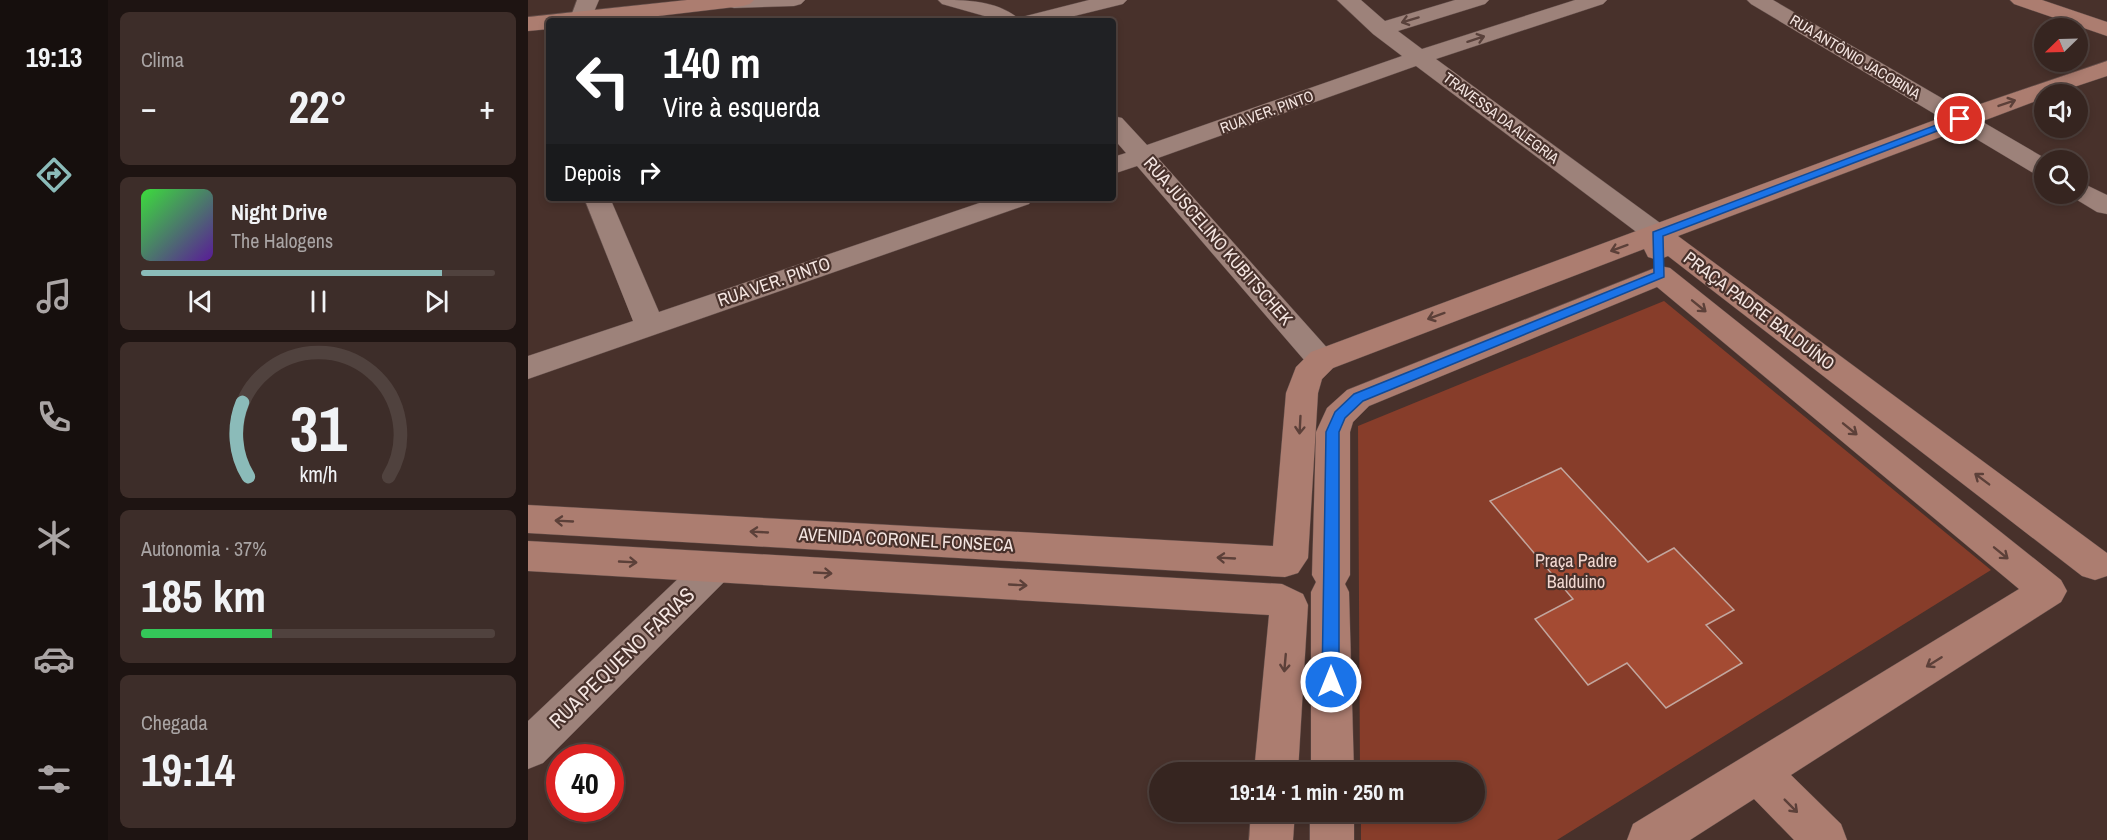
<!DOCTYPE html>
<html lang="pt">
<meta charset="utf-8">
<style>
:root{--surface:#362520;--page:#3d2d29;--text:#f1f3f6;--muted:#aaa5a5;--line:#50423e;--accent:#8bbbb9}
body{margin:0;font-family:"Archivo Narrow",sans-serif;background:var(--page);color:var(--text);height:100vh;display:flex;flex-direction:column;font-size:22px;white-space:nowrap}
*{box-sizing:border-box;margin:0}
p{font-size:20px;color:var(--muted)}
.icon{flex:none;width:33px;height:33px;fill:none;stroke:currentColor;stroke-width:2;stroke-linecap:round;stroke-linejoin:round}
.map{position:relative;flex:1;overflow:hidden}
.details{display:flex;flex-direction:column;gap:12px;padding:12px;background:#1e1412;width:420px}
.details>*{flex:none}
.hud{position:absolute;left:18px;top:18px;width:570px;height:183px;border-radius:6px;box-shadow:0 3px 9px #0003,0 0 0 2px var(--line);background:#202124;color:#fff;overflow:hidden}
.needle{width:39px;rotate:247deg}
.controls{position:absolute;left:1506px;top:18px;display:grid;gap:12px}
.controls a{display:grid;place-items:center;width:54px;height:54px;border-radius:50%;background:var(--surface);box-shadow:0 3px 9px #0003,0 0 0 2px var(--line);font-size:30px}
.speed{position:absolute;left:18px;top:744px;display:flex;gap:12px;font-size:30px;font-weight:700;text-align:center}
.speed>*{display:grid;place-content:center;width:78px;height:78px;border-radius:50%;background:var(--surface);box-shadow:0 3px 9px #0003,0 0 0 2px var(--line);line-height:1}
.speed .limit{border:9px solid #d22;background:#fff;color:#111}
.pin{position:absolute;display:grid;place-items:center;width:51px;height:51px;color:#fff;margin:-26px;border:3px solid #fff;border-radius:50%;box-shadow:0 2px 6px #0007}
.me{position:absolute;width:66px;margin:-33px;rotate:0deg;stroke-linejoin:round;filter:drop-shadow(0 0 4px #0008)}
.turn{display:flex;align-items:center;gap:21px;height:126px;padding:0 18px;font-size:27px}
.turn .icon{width:78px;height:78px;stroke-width:2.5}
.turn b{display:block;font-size:42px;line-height:51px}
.then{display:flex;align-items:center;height:57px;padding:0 18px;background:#0003;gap:12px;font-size:22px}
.big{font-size:45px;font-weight:800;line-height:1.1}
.details .tile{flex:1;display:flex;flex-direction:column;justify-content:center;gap:9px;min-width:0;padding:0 21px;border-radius:9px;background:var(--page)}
.details .dial{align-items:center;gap:0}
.dial svg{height:156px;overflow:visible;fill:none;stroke:var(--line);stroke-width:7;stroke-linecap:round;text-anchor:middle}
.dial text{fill:var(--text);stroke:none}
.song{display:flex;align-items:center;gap:18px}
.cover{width:72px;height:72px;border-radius:9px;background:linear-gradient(135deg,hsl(120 70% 55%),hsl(270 70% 35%))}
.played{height:6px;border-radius:3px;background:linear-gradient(90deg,var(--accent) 85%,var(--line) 85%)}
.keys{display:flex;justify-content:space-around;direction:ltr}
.heat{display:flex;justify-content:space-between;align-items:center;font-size:33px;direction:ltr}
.charge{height:9px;border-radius:4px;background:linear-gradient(90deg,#34c759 37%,var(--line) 0)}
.trip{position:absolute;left:621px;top:762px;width:336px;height:60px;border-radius:30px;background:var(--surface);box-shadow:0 3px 9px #0003,0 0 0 2px var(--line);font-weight:800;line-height:60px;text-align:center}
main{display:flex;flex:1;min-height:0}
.menu{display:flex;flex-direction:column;width:108px;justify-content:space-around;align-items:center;background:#160f0d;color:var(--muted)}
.menu .icon{width:42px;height:42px}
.menu .on{color:var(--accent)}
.menu b{font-size:27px;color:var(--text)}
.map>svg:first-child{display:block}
</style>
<main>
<nav class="menu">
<b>19:13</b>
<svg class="icon on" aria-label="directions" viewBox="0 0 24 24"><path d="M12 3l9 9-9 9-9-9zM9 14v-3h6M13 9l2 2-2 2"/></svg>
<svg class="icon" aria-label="music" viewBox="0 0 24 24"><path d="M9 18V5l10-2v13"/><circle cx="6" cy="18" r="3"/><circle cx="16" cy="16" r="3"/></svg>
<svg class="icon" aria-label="phone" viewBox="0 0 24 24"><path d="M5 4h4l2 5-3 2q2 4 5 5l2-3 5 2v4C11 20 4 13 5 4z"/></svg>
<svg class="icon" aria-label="climate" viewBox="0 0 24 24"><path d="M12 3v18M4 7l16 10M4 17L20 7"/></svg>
<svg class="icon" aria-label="car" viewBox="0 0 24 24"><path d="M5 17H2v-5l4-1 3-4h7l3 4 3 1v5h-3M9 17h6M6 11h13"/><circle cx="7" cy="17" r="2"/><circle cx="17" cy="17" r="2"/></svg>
<svg class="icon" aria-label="filters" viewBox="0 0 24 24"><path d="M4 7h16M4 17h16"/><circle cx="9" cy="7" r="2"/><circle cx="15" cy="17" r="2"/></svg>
</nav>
<section class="details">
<div class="tile"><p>Clima</p>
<div class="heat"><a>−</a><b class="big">22°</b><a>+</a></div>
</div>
<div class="tile">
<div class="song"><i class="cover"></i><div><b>Night Drive</b><p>The Halogens</p></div></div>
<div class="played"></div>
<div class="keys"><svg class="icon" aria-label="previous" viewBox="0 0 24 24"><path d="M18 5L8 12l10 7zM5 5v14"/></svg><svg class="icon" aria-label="pause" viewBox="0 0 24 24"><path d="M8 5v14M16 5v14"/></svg><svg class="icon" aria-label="next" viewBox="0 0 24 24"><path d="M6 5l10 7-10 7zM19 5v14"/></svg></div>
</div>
<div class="tile dial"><svg viewBox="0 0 100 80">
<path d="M14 69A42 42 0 1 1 86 69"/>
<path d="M14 69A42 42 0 0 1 11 31" stroke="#8bbbb9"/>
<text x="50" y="56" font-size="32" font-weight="700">31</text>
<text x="50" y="72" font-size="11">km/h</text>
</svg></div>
<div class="tile"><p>Autonomia · 37%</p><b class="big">185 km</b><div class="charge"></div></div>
<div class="tile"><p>Chegada</p><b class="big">19:14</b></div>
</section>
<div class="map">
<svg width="1579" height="840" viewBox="0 0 1579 840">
<rect width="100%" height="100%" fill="#48312b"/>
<!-- green -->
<path fill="#873d2a" d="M1136,301L1463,570L1029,840H833V812H946V772H832L830,426Z"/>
<!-- building -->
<path fill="#a44b33" stroke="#c2a69e" stroke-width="1.5" d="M1033,468L1120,562L1146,548L1206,610L1178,625L1214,663L1138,708L1099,663L1060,685L1007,619L1045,599L962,501Z"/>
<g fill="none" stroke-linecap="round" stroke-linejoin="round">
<!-- street casing -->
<g stroke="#614d49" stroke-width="1">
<g id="street">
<path d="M49,0H71L62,21L42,19Z"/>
<path d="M197,0H277L273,4L266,6L206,8L199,6Z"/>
<path d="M410,0C438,0 467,0 490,18L561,0H599L595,4L526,21H467L460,17L414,4Z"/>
<path d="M809,0H833L857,21L927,0H961L957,4L870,31L894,49L1047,0H1079L1075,4L908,59L1139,228L1143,234L1139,240L1129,243L1119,240L888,66L630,158L810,360L805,368L794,371L783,368L609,166L585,174V157L598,153L585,138V116L594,118L619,145L874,56L845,34Z"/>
<path d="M1219,0H1245L1520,160H1516V177L1507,174L1223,4Z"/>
<path d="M1550,181L1579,195V214L1569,212L1541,195L1550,194Z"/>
<path d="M56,198H82L131,312L466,198H505L501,204L0,379V356L105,321Z"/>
<path d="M187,552L200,556L206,567L200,578L15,763L0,769V721L174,556Z"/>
</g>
</g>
<!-- secondary casing -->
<g stroke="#614d49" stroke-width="1">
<g id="secondary">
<path d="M159,0H226L222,4L215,6L88,21H21V29L0,31V17Z"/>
<path d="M1482,0H1514L1579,22V36L1486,4Z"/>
<path d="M1579,61V76L1525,94H1516V98L1150,236L1579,553V576L1567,580L1554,576L1140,256L1130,260L1120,257L1116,249L805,368L794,379L790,393L780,558L770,573L757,577L0,533V505L745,546L758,393L768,367L783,352L1423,114Z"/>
<path d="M1132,266L1142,268L1533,580L1539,591L1533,602L1263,775L1313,824L1319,840H1266L1226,799L1162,840H1099L1105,824L1491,589L1129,287L841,406L825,422L822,432V575L817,584L821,592L826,772H783V592L788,582L784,575L788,432L799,408L819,390Z"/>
<path d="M0,541L754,584L775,594L780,605L770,772H726L741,615L0,571Z"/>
<path d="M723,812H767L765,840H721Z"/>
<rect x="782" y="812" width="44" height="28"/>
</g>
</g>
<!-- street -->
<use href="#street" fill="#9d827a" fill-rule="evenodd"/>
<!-- secondary -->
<use href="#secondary" fill="#ac7d70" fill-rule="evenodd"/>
</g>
<!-- one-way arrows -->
<defs><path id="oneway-shaft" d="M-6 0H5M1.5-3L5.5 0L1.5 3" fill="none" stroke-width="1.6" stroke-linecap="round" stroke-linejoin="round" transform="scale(1.5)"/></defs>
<g stroke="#59413b">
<use href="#oneway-shaft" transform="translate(882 20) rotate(163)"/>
<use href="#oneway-shaft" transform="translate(948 39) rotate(-18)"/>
</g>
<g stroke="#5c4039">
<use href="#oneway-shaft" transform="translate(1479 103) rotate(-19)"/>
<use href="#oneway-shaft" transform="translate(1091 248) rotate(160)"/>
<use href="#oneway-shaft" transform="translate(1171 306) rotate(39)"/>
<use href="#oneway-shaft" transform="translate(908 316) rotate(160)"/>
<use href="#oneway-shaft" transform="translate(772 425) rotate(93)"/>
<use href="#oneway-shaft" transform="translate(1322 429) rotate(39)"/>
<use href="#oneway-shaft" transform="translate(1454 479) rotate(-143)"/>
<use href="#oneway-shaft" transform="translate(36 521) rotate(-177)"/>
<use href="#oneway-shaft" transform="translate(231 532) rotate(-177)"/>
<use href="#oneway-shaft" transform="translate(1473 553) rotate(39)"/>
<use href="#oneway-shaft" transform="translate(698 558) rotate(-177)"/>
<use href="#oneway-shaft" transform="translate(100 562) rotate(3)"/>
<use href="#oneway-shaft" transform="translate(295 573) rotate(3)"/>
<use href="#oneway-shaft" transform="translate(490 585) rotate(3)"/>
<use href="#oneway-shaft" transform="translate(1406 662) rotate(148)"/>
<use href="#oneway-shaft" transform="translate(757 663) rotate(95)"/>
<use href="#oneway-shaft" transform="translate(1263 806) rotate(45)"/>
</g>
<!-- route -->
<path fill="#1a73e8" stroke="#114b97" stroke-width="1.5" d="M1432,116L1437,119L1435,121L1135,236L1136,277L835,401L817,418L811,432V682L809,688L803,690L797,688L794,682L798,432L807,412L826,394L1126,273L1125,232Z"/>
<g text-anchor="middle" stroke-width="4.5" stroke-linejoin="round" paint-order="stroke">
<!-- far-street labels -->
<g font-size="15" fill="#f4e5e1" stroke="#48312b">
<text transform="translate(1327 57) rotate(31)" y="5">RUA ANTÔNIO JACOBINA</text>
<text transform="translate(739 112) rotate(-20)" y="5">RUA VER. PINTO</text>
<text transform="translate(973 118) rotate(37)" y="5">TRAVESSA DA ALEGRIA</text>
</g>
<!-- street labels -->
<g font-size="18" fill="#f4e5e1" stroke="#48312b">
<text transform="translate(690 241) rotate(49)" y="6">RUA JUSCELINO KUBITSCHEK</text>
<text transform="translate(246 282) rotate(-19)" y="6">RUA VER. PINTO</text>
<text transform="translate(1231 311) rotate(37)" y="6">PRAÇA PADRE BALDUÍNO</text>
<text transform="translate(378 540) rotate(3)" y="6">AVENIDA CORONEL FONSECA</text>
</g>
<!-- park labels -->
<g font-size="18" fill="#f1d7d0" stroke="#48312b">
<text x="1048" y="567">Praça Padre<tspan x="1048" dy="21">Balduino</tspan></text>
</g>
<!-- near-street labels -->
<g font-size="21" fill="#f4e5e1" stroke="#48312b">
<text transform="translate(94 658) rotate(-44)" y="7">RUA PEQUENO FARIAS</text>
</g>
</g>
</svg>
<div class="controls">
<a><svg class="needle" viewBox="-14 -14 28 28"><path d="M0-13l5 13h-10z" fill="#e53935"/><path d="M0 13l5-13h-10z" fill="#aaa5a5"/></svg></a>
<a><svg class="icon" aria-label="sound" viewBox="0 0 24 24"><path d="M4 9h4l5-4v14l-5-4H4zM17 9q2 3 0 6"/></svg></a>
<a><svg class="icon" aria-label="search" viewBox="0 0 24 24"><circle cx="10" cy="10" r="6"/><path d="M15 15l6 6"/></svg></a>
</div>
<div class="speed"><div class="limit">40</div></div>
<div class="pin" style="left:1432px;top:119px;background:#d93025"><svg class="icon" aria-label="arrive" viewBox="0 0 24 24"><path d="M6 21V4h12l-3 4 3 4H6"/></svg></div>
<svg class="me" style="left:803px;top:682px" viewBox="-20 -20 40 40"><circle r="17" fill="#1a73e8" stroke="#fff" stroke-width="3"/><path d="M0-11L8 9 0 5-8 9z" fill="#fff"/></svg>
<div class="trip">19:14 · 1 min · 250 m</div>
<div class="hud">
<div class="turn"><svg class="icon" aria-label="left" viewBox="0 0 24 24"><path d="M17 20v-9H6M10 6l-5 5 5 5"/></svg><div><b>140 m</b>Vire à esquerda</div></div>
<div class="then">Depois<svg class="icon" aria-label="right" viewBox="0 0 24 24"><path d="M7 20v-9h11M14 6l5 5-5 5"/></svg></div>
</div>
</div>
</main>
